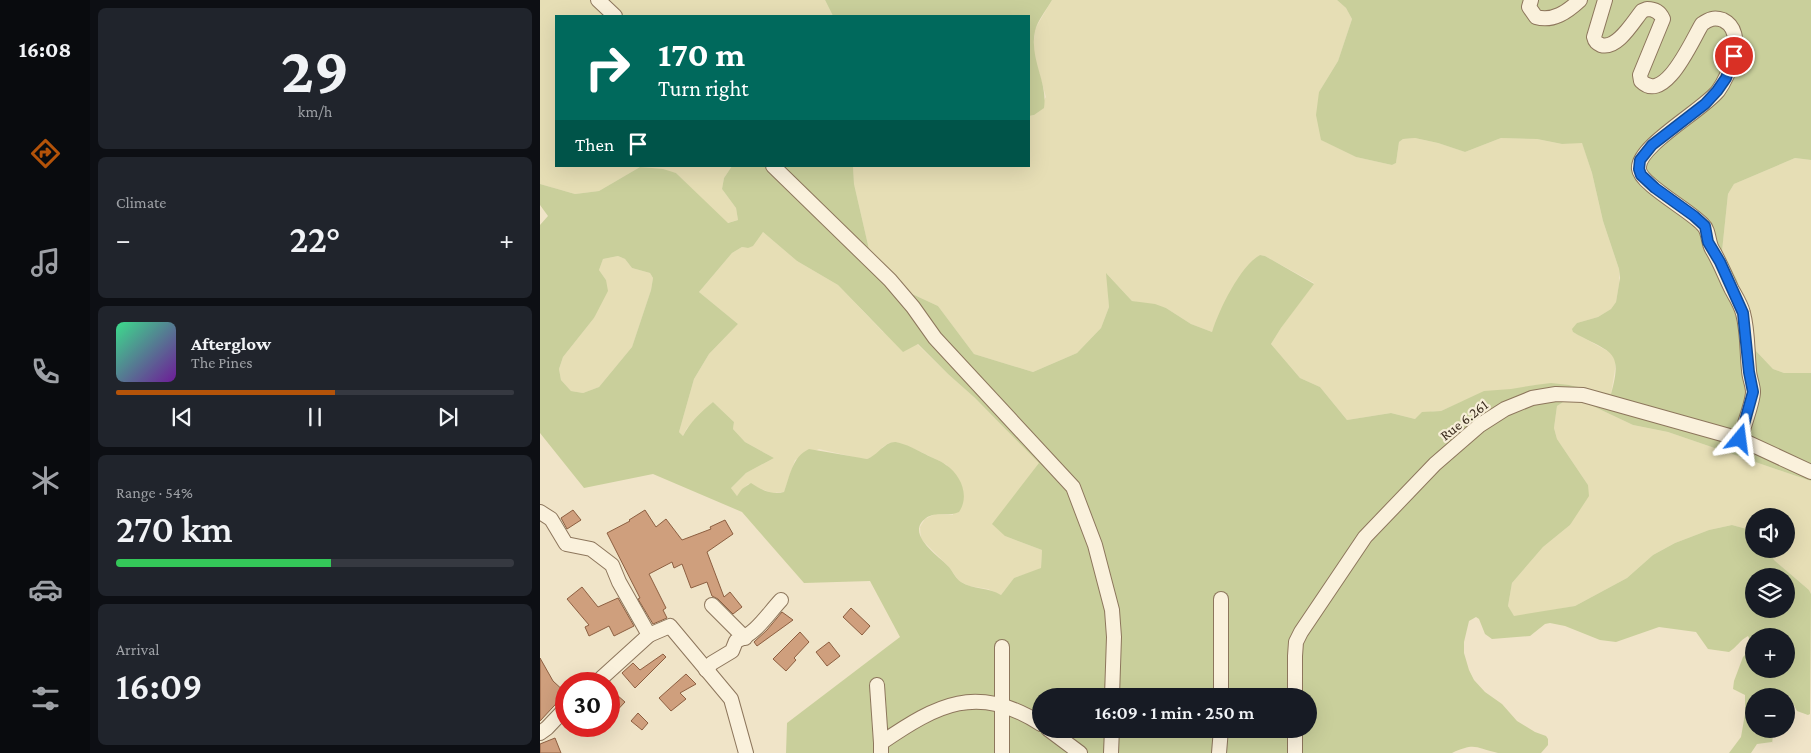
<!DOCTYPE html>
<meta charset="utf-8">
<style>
:root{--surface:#171b24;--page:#20242c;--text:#f1f3f6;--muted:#9ea1a6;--line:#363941;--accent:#b45309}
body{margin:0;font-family:"Crimson Pro",serif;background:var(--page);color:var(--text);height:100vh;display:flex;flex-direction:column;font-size:19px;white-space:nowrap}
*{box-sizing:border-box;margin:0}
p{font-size:16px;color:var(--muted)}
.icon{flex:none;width:28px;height:28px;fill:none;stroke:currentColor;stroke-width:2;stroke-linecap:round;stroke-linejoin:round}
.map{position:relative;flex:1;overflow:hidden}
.side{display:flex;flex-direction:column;gap:8px;padding:8px;background:#0d0f14;width:450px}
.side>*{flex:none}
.guide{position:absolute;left:15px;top:15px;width:475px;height:152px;border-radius:0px;box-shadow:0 5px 20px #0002;background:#00695c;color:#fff;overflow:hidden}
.fabs{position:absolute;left:1205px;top:508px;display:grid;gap:10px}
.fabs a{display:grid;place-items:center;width:50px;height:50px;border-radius:50%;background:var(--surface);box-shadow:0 5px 20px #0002;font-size:25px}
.speed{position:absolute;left:15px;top:672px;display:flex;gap:10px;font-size:25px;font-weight:700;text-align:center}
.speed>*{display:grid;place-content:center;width:65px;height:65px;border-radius:50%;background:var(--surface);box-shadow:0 5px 20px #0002;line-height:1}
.speed .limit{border:8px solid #d22;background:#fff;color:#111}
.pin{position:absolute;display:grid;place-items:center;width:42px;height:42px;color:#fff;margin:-21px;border:2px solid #fff;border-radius:50%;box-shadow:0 1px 5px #0007}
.me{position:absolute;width:55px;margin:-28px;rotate:16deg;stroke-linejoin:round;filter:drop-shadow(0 0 4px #0008)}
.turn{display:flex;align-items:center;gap:18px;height:105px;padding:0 20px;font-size:22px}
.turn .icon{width:65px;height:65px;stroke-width:2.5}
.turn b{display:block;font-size:35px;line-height:42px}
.then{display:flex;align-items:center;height:48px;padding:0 20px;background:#0003;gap:10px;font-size:19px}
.big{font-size:38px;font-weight:600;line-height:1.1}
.side .card{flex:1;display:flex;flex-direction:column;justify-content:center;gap:8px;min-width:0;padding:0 18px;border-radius:8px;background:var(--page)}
.side .dial{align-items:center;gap:0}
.dial b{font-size:65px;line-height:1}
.song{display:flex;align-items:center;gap:15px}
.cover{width:60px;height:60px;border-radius:8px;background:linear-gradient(135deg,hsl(150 70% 55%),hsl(280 70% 35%))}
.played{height:5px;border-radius:2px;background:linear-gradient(90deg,var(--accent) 55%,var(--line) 55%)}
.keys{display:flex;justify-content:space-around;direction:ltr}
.heat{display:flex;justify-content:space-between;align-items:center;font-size:28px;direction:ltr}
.charge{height:8px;border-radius:4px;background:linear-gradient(90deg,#34c759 54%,var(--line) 0)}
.trip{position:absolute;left:492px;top:688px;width:285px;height:50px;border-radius:25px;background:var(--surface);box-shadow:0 5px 20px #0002;font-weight:600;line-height:50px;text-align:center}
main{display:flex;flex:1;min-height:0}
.menu{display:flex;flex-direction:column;width:90px;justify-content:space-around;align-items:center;background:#090b0e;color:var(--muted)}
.menu .icon{width:35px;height:35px}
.menu .current{color:var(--accent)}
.menu b{font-size:22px;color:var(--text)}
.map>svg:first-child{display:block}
</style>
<main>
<nav class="menu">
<b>16:08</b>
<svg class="icon current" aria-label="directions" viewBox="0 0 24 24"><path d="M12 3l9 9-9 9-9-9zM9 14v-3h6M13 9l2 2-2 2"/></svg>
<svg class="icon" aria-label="music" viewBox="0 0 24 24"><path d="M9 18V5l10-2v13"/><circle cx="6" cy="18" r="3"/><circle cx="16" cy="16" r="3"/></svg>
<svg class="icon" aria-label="phone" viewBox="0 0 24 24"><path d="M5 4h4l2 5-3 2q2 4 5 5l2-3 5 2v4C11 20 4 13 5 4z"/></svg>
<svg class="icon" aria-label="climate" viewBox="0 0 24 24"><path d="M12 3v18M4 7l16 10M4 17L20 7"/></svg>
<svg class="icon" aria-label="car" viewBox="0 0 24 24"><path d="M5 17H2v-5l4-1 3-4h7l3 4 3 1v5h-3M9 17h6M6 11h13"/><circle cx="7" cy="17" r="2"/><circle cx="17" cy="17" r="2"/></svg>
<svg class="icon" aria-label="filters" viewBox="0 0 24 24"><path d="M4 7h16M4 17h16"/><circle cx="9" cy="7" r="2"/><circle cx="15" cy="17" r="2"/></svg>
</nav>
<section class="side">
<div class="card dial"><b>29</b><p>km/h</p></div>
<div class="card"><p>Climate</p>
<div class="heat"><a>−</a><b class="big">22°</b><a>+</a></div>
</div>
<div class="card">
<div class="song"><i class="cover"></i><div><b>Afterglow</b><p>The Pines</p></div></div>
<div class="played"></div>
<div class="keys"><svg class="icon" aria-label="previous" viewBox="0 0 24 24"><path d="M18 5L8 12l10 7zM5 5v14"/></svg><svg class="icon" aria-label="pause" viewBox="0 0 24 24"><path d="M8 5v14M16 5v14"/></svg><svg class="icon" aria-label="next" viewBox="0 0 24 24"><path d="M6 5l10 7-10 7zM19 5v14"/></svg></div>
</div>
<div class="card"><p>Range · 54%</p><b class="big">270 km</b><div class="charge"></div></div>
<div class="card"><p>Arrival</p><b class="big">16:09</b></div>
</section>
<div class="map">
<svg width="1271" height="753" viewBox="0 0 1271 753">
<rect width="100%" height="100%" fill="#f0e4c8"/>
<!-- farmland -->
<g fill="#e6deb5">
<path d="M0,0H285L293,16H16V166H192L184,178L182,189L196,208L198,220L187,223L136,173L100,167L59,191L35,194L0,184Z"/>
<path d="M512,0H797L806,8L812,19L798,61L779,92L782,140L816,157L852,165L856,163L859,142L863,139L875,138L898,143L925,152L961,138L997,139L1022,144L1042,142L1052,173L1063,221L1079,269V284L1076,302L1071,309L1058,317L1037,323L1033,332L1071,353L1075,359V369L1071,394L1029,385H995L923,401L901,411H893L875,419L851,413L807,420L780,387L760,378L731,344L741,328L774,283L725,256L720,255L691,292L672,332L651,324L626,308L592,301L567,274L569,307L561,328L537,353L493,372L434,354L398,306L342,280L334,271L314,184L313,166H489V116L494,115L506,97L493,52L495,29Z"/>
<path d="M1255,158L1271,160V373H1244L1233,369L1216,351L1197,280L1182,251L1188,194L1194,184Z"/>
<path d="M223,232L257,261L298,285L343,332L377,344L408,374L435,398L500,463L465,536L502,550L501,569L474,578L461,595L448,589L429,586L419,581L409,567L381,539L380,527L385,519L395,514L413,515L407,465L377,450L356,442L349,443L343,447L336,456L327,459L318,458L279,449L255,460L244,492L232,493L208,484L197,496L191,488L206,473L234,458L205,442L193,429L194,422L173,402L147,428L143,436L139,432L154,379L169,354L198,324L159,292L192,253L202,247L208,248Z"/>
<path d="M78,256L85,259L92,268L110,273L113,278L111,290L92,347L59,387L43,393L31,391L21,380L19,369L23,357L54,318L66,280L59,270L63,259Z"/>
<path d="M1028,399L1040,400L1093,425L1128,432L1271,481V594L1269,590L1234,560L1229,549H1246V516H1214V531L1192,525L1169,530L1135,543L1113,555L1087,578L1035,606L974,617L968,606L972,583L1003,547L1030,525L1048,485L1017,439L1014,428L1017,406Z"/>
</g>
<!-- green -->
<g fill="#c9cf9b" fill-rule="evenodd">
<path d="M285,0H512C507,9 497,21 495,31C489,59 508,82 504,108L494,115L489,116V16H293Z"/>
<path d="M797,0H1271V160L1255,158L1194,184L1188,194L1182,251L1197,280L1216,351L1233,369L1244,373H1271V481L1128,432L1093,425L1040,400L1028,399L1017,406L1014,428L1017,439L1048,485L1049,496L1030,525L1003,547L972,583L968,606L974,616L1035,606L1087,578L1113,555L1135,543L1169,530L1192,525L1214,531V549H1229L1234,560L1269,590L1271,594L1270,714L1268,715L1257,711L1249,696C1239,693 1233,691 1222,694L1221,696H1214V733L1225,736L1229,729H1243L1233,735L1232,744V742L1217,744L1211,753H1189L1201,737L1205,714V695L1193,689L1194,681L1203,657L1212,648V644L1208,636C1200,640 1197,647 1189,652L1168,649L1156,632L1119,627L1076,642L1060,640L1025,626L1010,623L1005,624L990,636L952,639L945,634L939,619L936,617L929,621L924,642V653L929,670L934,680L945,692L962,704L977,721L995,732L1006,736L1008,739V745L1001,753C988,753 971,753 958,753C935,748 936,742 912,753H246L247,723L360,637L330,581L264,583L202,512L113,474L44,488L0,433V225L8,216L0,205V184L35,194L59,191L100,167L123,169L136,173L188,223L198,220L196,208L182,189L184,178L192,166H313L314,184L334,271L342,280L398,306L434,354L493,372L537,353L561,328L569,307L566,273L592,301L615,304L626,308L651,324L672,332C679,310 700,266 720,255L725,256L774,284L741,328L731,344L760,378L780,387L807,420L851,413L875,419L882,412L901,411L944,391L971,389L995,385L1011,383L1029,385L1071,394C1083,351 1072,353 1038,335L1033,332L1032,329L1037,323L1058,317L1071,309L1076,302L1080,278L1079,269L1063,221L1052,173L1042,143L1022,144L997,139L961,138L925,152L898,143L875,138L863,139L859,142L856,163L852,165L816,157L781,140L776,115L779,92L798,61L812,19L806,8ZM223,232L257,261L298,285L363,352L378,344L408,374L435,398L499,463L452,524L465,536L502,550L501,568L474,578L461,595C449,587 433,590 421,582C416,579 413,572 409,567C400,557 364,534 386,518C396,511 408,517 419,512C430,496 421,475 406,465C400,460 392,458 385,454C377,450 366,444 356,442C345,441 338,455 327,459L269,449C252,457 250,476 244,492C232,495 221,490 211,483L202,489L197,496L191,488L206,473L234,458L205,442L193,429L194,422L173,402C161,412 150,422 143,436L139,432L154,379L169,354L198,324L159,292L192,253L202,247L208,248L213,246ZM78,256L85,259L92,268L110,273L113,278L111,290L92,347L59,387L43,393L31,391L21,380L19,369L23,357L54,318L68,291L66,280L59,270L63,259ZM1214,576H1246V609H1214ZM1214,636H1246V669H1214ZM501,696H769V729H501Z"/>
</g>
<!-- building -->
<g fill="#cf9f7d" stroke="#8d5f41">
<path d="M33,510L41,520L27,529L21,518Z"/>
<path d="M105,510L116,527L126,519L142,540L171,529L170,527L185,520L193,534L167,552L184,597L190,592L202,607L193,614L178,599L172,596L167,582L151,588L142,564L134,568L132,562L109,574L126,608L123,610L127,618L113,624L98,599L100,598L67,533L90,521L89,520Z"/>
<path d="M42,587L58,607L78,598L94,626L74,636L69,626L49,636L45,627L49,625L27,599Z"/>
<path d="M311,608L330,626L322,635L303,617Z"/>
<path d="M242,612L253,620L217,646L214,642L227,630Z"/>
<path d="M260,632L269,642L254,658L256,660L246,671L233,659Z"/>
<path d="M289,642L300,656L287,666L276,652Z"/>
<path d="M123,654L126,657L95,688L82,673L93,663L100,670Z"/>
<path d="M0,658L13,681L26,693L0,721Z"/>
<path d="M146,674L156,684L140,693L146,699L131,711L119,698Z"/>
<path d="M69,688L85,702L69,719Z"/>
<path d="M98,713L108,723L102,730L91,721Z"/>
<path d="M15,738L21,753H0V744Z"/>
</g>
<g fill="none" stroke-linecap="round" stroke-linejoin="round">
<!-- street casing -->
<g stroke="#8d765c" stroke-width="16">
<g id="street">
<path d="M58,0L75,16"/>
<path d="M991,0L989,7L996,17C1013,22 1027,12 1040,0"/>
<path d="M1065,0L1054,37C1055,42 1057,43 1061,45C1077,50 1093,22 1102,11L1107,9C1114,9 1120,12 1123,19L1100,75L1101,81C1125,105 1152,40 1162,24C1169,19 1174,17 1183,20C1208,32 1189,76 1178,91C1163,110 1096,147 1099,169C1100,184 1151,211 1163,225C1169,230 1168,242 1172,249C1180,262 1185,276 1192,290C1196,297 1201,305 1203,313C1208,331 1207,351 1209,370C1209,377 1213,385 1213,392C1213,402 1203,428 1200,439"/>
<path d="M233,166L350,280L373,307L395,338L533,487L555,545L572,610L574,637L572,696"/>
<path d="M0,512L11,519L26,544L51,549L72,565L79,582L109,635L130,626L191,699L206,753"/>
<path d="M681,599V696"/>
<path d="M172,605L205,638"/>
<path d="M462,647V753"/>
<path d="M166,670L172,663L192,651L196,641C216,634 227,615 241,600"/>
<path d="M55,684L109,635"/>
<path d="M337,685L341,743"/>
<path d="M755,696V656L756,642L761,632L825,537L895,464L940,425L965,409L992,398L1016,394L1043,395L1200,439L1271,472"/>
<path d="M508,729L540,753"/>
<path d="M0,733L7,728L26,708"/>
<path d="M341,753V743C398,704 437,683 501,724"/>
<path d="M571,753L572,729"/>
<path d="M679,753L681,729"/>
<path d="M755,753V729"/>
</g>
</g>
<!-- street -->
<use href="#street" stroke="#faf1dc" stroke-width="14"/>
</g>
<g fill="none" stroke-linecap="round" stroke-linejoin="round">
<!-- route casing -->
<g stroke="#114b97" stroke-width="12">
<path id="route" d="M1194,56L1186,78L1177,91L1165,104L1112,145L1100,160L1099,169L1101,175L1115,188L1154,216L1165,226L1168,242L1180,262L1203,313L1209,372L1213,392L1200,439"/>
</g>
<!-- route -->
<use href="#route" stroke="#1a73e8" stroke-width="9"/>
</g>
<g text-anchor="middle" stroke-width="4.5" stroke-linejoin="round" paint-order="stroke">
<!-- street labels -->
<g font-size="15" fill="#3d2e20" stroke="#f7eed8">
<text transform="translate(924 420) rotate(-38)" y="5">Rue 6.261</text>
</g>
</g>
</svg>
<div class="fabs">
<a><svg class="icon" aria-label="sound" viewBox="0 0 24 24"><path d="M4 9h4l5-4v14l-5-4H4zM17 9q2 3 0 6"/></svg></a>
<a><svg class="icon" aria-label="layers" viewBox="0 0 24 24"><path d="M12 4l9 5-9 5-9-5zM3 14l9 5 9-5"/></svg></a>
<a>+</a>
<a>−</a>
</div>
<div class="speed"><div class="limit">30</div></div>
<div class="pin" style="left:1194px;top:56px;background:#d93025"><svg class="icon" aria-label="arrive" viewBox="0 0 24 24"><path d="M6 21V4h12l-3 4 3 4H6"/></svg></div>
<svg class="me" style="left:1200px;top:439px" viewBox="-20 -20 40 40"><path d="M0-17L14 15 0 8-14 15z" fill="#1a73e8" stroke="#fff" stroke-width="4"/></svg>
<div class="trip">16:09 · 1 min · 250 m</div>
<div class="guide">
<div class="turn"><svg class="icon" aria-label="right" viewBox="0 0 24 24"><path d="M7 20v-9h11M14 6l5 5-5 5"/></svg><div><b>170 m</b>Turn right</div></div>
<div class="then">Then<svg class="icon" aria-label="arrive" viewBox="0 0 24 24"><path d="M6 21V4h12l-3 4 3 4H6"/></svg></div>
</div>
</div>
</main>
